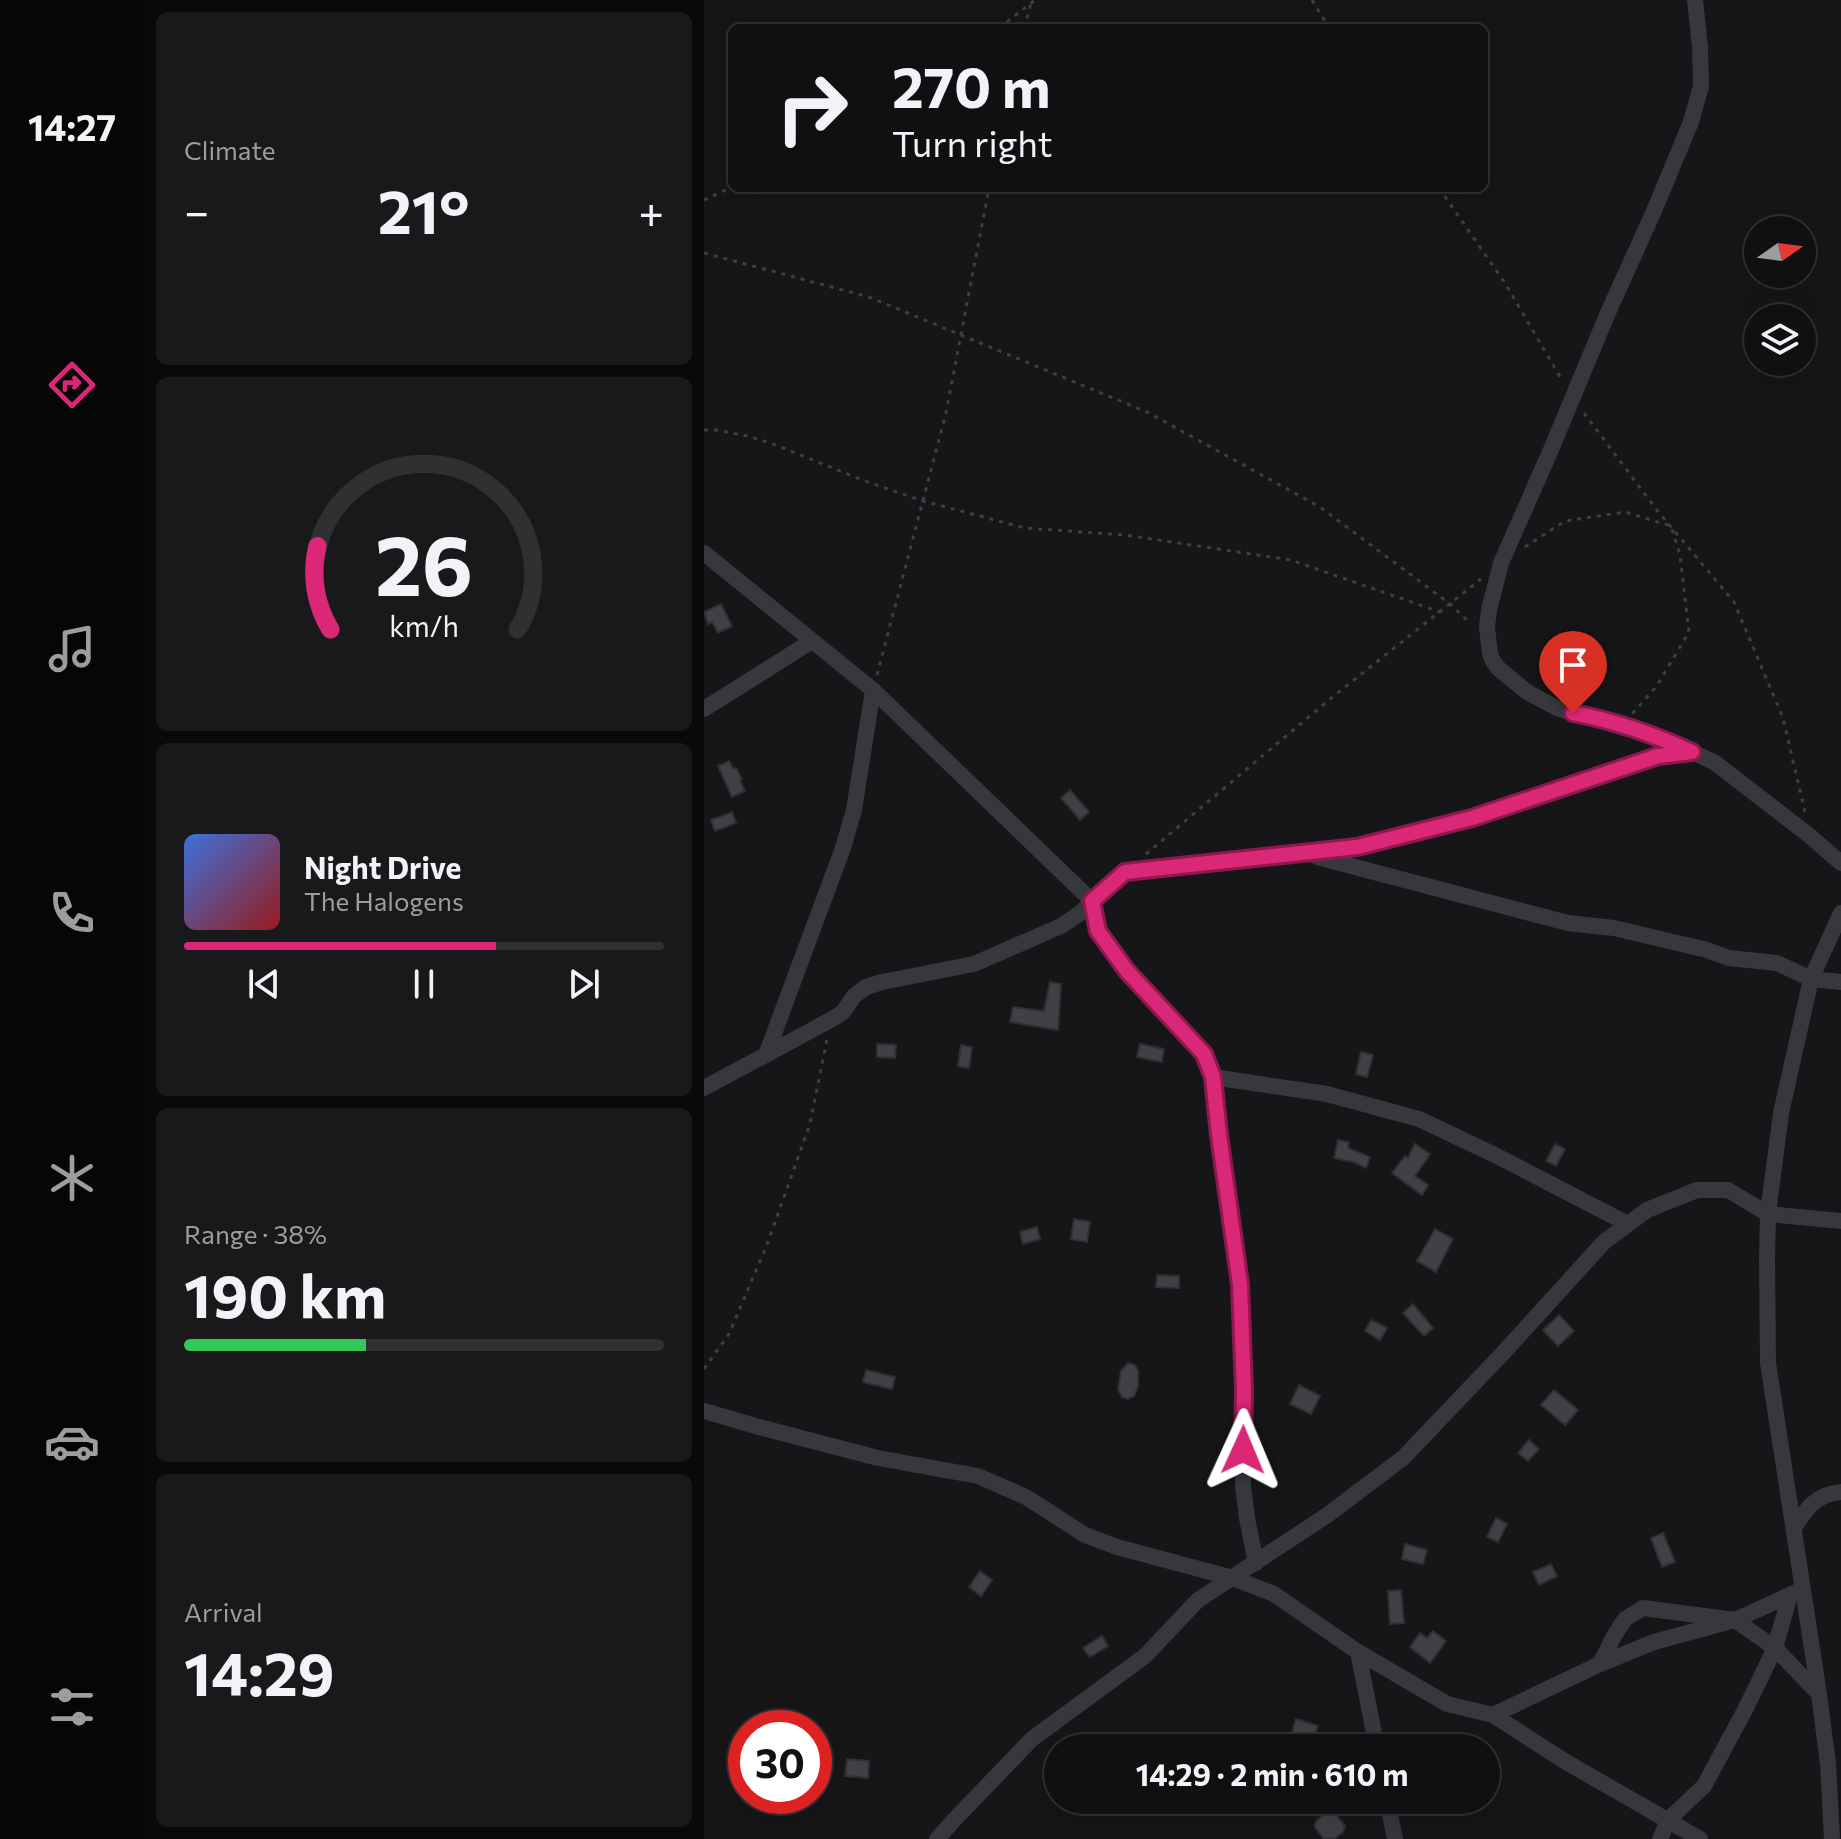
<!DOCTYPE html>
<meta charset="utf-8">
<style>
:root{--surface:#101012;--page:#19191b;--text:#f1f3f6;--muted:#9c9d9f;--line:#303032;--accent:#db2777}
body{margin:0;font-family:Commissioner,sans-serif;background:var(--page);color:var(--text);height:100vh;display:flex;flex-direction:column;font-size:30px;white-space:nowrap}
*{box-sizing:border-box;margin:0}
p{font-size:26px;color:var(--muted)}
.icon{flex:none;width:44px;height:44px;fill:none;stroke:currentColor;stroke-width:2;stroke-linecap:round;stroke-linejoin:round}
.map{position:relative;flex:1;overflow:hidden}
.panel{display:flex;flex-direction:column;gap:12px;padding:12px;background:#09090a;width:560px}
.panel>*{flex:none}
.banner{position:absolute;left:24px;top:24px;width:760px;height:168px;border-radius:12px;box-shadow:0 8px 32px #0002,0 0 0 2px var(--line);background:#101012;color:var(--text);overflow:hidden}
.needle{width:52px;rotate:76deg}
.controls{position:absolute;left:1040px;top:216px;display:grid;gap:16px}
.controls a{display:grid;place-items:center;width:72px;height:72px;border-radius:50%;background:var(--surface);box-shadow:0 8px 32px #0002,0 0 0 2px var(--line);font-size:40px}
.speed{position:absolute;left:24px;top:1710px;display:flex;gap:16px;font-size:40px;font-weight:700;text-align:center}
.speed>*{display:grid;place-content:center;width:104px;height:104px;border-radius:50%;background:var(--surface);box-shadow:0 8px 32px #0002,0 0 0 2px var(--line);line-height:1}
.speed .limit{border:12px solid #d22;background:#fff;color:#111}
.pin{position:absolute;display:grid;place-items:center;width:68px;height:68px;color:#fff;margin:-82px -34px;border-radius:50% 50% 50% 0;rotate:-45deg;box-shadow:0 0 8px #0007}
.pin .icon{rotate:45deg}
.me{position:absolute;width:88px;margin:-44px;rotate:1deg;stroke-linejoin:round;filter:drop-shadow(0 0 6px #0008)}
.turn{display:flex;align-items:center;gap:28px;height:168px;padding:0 32px;font-size:36px}
.turn .icon{width:104px;height:104px;stroke-width:2.5}
.turn b{display:block;font-size:56px;line-height:68px}
.big{font-size:60px;font-weight:700;line-height:1.1}
.panel .tile{flex:1;display:flex;flex-direction:column;justify-content:center;gap:12px;min-width:0;padding:0 28px;border-radius:12px;background:var(--page)}
.panel .dial{align-items:center;gap:0}
.dial svg{height:208px;overflow:visible;fill:none;stroke:var(--line);stroke-width:7;stroke-linecap:round;text-anchor:middle}
.dial text{fill:var(--text);stroke:none}
.song{display:flex;align-items:center;gap:24px}
.cover{width:96px;height:96px;border-radius:12px;background:linear-gradient(135deg,hsl(220 70% 55%),hsl(0 70% 35%))}
.played{height:8px;border-radius:4px;background:linear-gradient(90deg,var(--accent) 65%,var(--line) 65%)}
.keys{display:flex;justify-content:space-around;direction:ltr}
.heat{display:flex;justify-content:space-between;align-items:center;font-size:44px;direction:ltr}
.charge{height:12px;border-radius:6px;background:linear-gradient(90deg,#34c759 38%,var(--line) 0)}
.trip{position:absolute;left:340px;top:1734px;width:456px;height:80px;border-radius:40px;background:var(--surface);box-shadow:0 8px 32px #0002,0 0 0 2px var(--line);font-weight:700;line-height:80px;text-align:center}
main{display:flex;flex:1;min-height:0}
.menu{display:flex;flex-direction:column;width:144px;justify-content:space-around;align-items:center;background:#060607;color:var(--muted)}
.menu .icon{width:56px;height:56px}
.menu .on{color:var(--accent)}
.menu b{font-size:36px;color:var(--text)}
.map>svg:first-child{display:block}
</style>
<main>
<nav class="menu">
<b>14:27</b>
<svg class="icon on" aria-label="directions" viewBox="0 0 24 24"><path d="M12 3l9 9-9 9-9-9zM9 14v-3h6M13 9l2 2-2 2"/></svg>
<svg class="icon" aria-label="music" viewBox="0 0 24 24"><path d="M9 18V5l10-2v13"/><circle cx="6" cy="18" r="3"/><circle cx="16" cy="16" r="3"/></svg>
<svg class="icon" aria-label="phone" viewBox="0 0 24 24"><path d="M5 4h4l2 5-3 2q2 4 5 5l2-3 5 2v4C11 20 4 13 5 4z"/></svg>
<svg class="icon" aria-label="climate" viewBox="0 0 24 24"><path d="M12 3v18M4 7l16 10M4 17L20 7"/></svg>
<svg class="icon" aria-label="car" viewBox="0 0 24 24"><path d="M5 17H2v-5l4-1 3-4h7l3 4 3 1v5h-3M9 17h6M6 11h13"/><circle cx="7" cy="17" r="2"/><circle cx="17" cy="17" r="2"/></svg>
<svg class="icon" aria-label="filters" viewBox="0 0 24 24"><path d="M4 7h16M4 17h16"/><circle cx="9" cy="7" r="2"/><circle cx="15" cy="17" r="2"/></svg>
</nav>
<section class="panel">
<div class="tile"><p>Climate</p>
<div class="heat"><a>−</a><b class="big">21°</b><a>+</a></div>
</div>
<div class="tile dial"><svg viewBox="0 0 100 80">
<path d="M14 69A42 42 0 1 1 86 69"/>
<path d="M14 69A42 42 0 0 1 9 37" stroke="#db2777"/>
<text x="50" y="56" font-size="32" font-weight="700">26</text>
<text x="50" y="72" font-size="11">km/h</text>
</svg></div>
<div class="tile">
<div class="song"><i class="cover"></i><div><b>Night Drive</b><p>The Halogens</p></div></div>
<div class="played"></div>
<div class="keys"><svg class="icon" aria-label="previous" viewBox="0 0 24 24"><path d="M18 5L8 12l10 7zM5 5v14"/></svg><svg class="icon" aria-label="pause" viewBox="0 0 24 24"><path d="M8 5v14M16 5v14"/></svg><svg class="icon" aria-label="next" viewBox="0 0 24 24"><path d="M6 5l10 7-10 7zM19 5v14"/></svg></div>
</div>
<div class="tile"><p>Range · 38%</p><b class="big">190 km</b><div class="charge"></div></div>
<div class="tile"><p>Arrival</p><b class="big">14:29</b></div>
</section>
<div class="map">
<svg width="1137" height="1839" viewBox="0 0 1137 1839">
<rect width="100%" height="100%" fill="#161618"/>
<!-- building -->
<g fill="#404145" stroke="#303034" stroke-width="2">
<path d="M17,604L28,626L14,633L8,622L4,624L0,612Z"/>
<path d="M25,761L29,769L32,768L38,779L36,781L41,791L28,797L14,766Z"/>
<path d="M366,790L385,812L376,820L357,798Z"/>
<path d="M28,812L32,823L11,831L7,820Z"/>
<path d="M346,982L357,984L354,1030L306,1022L309,1007L340,1011Z"/>
<path d="M173,1044L192,1045L191,1058L173,1057Z"/>
<path d="M436,1044L460,1049L458,1062L433,1057Z"/>
<path d="M257,1045L268,1047L265,1068L254,1066Z"/>
<path d="M657,1052L669,1055L663,1077L652,1074Z"/>
<path d="M634,1140L645,1142L644,1148L666,1157L662,1168L649,1162L630,1158Z"/>
<path d="M711,1144L726,1154L711,1176L724,1185L718,1195L688,1173L701,1156L704,1158Z"/>
<path d="M851,1144L861,1149L852,1166L842,1161Z"/>
<path d="M370,1219L386,1222L383,1242L367,1239Z"/>
<path d="M333,1227L336,1239L319,1244L316,1232Z"/>
<path d="M731,1229L749,1239L732,1272L713,1261Z"/>
<path d="M453,1275L475,1276V1288L452,1287Z"/>
<path d="M709,1304L729,1328L720,1336L699,1313Z"/>
<path d="M855,1315L870,1331L854,1346L839,1330Z"/>
<path d="M667,1320L683,1328L676,1340L661,1331Z"/>
<path d="M424,1363L431,1365L434,1371V1387L430,1396L424,1399L418,1397L414,1390L417,1371Z"/>
<path d="M162,1370L191,1377L188,1389L159,1382Z"/>
<path d="M595,1385L616,1396L607,1414L586,1404Z"/>
<path d="M850,1390L874,1410L861,1425L837,1405Z"/>
<path d="M825,1440L835,1449L824,1461L814,1453Z"/>
<path d="M792,1518L803,1524L794,1542L783,1537Z"/>
<path d="M959,1533L971,1562L958,1567L947,1538Z"/>
<path d="M701,1544L723,1550L719,1564L698,1559Z"/>
<path d="M847,1564L853,1576L835,1585L829,1572Z"/>
<path d="M276,1571L288,1580L277,1596L265,1587Z"/>
<path d="M697,1590L700,1623L686,1624L684,1591Z"/>
<path d="M729,1631L742,1641L726,1663L706,1647L716,1633L723,1638Z"/>
<path d="M398,1636L404,1646L386,1657L379,1648Z"/>
<path d="M592,1719L614,1726L607,1748H583Z"/>
<path d="M143,1759L165,1761L164,1778L141,1776Z"/>
<path d="M621,1814L632,1815L641,1826L639,1832L630,1839L619,1838L610,1826L613,1820Z"/>
</g>
<g fill="none" stroke-linecap="round" stroke-linejoin="round">
<!-- path -->
<g stroke="#3d3f44" stroke-width="3" stroke-dasharray="4 6" stroke-linecap="butt">
<path d="M608,0L625,28"/>
<path d="M295,28L331,0"/>
<path d="M320,28L328,0"/>
<path d="M735,188L801,283L858,380"/>
<path d="M0,200L28,187"/>
<path d="M0,253L165,297L443,412L616,507L746,604L767,624"/>
<path d="M880,413L952,509L1030,602L1079,718L1101,812"/>
<path d="M0,430H11L44,436L69,444L158,480L219,501L321,528L421,535L587,560L736,612"/>
<path d="M821,547L861,521L921,512L967,526L976,555L985,632L952,687L928,714"/>
<path d="M173,675L242,413L285,188"/>
<path d="M442,854L626,699L777,579"/>
<path d="M0,1369L25,1334L62,1247L106,1124L123,1039"/>
</g>
<!-- street -->
<g stroke="#37383d" stroke-width="16">
<path d="M0,553L169,690L388,901L394,931L423,971L500,1054L509,1077L515,1135L536,1284L540,1390L539,1487L543,1518L552,1563"/>
<path d="M0,709L108,641"/>
<path d="M983,749L918,724L869,713L853,708L823,692L794,668L789,661L786,654L783,627L785,610L797,563L846,452L903,315L950,211L987,122L997,86L996,47L991,0"/>
<path d="M613,857L864,923L910,928L1003,950L1025,958L1073,963L1107,979L1137,982"/>
<path d="M62,1055L139,848L150,810L169,690"/>
<path d="M509,1077L623,1094L715,1119L791,1155L924,1224"/>
<path d="M0,1088L132,1017L139,1012L150,996L162,987L178,982L270,964L357,926L375,914L413,878L421,872L653,847L768,818L961,754L988,752L1010,762L1106,836L1137,863"/>
<path d="M0,1411L55,1427L174,1458L274,1476L322,1497L381,1535L413,1547L529,1578L570,1594L654,1652L743,1704L789,1715L862,1762L996,1839"/>
<path d="M1090,1528C1102,1509 1112,1494 1137,1492"/>
<path d="M654,1652L673,1748"/>
<path d="M896,1664L910,1636L921,1619L939,1608L1031,1620L1071,1648L1115,1694"/>
<path d="M789,1715L896,1664L950,1642L1031,1620L1099,1589"/>
<path d="M683,1800L691,1839"/>
<path d="M233,1839L251,1819L328,1739L441,1656L494,1600L622,1516L699,1458L800,1352L900,1242L943,1210L993,1190H1024L1064,1214L1137,1221"/>
<path d="M956,1839L964,1820L1000,1786L1042,1708L1071,1648L1086,1595"/>
<path d="M1128,1839L1124,1764L1115,1694L1064,1363L1063,1258L1064,1214L1077,1113L1107,979L1137,913"/>
</g>
</g>
<g fill="none" stroke-linecap="round" stroke-linejoin="round">
<!-- route casing -->
<g stroke="#8e194d" stroke-width="20">
<path id="route" d="M539,1450L540,1390L536,1284L515,1135L509,1077L500,1054L423,971L394,931L388,901L421,872L653,847L768,818L954,756L988,752C949,734 911,721 869,713"/>
</g>
<!-- route -->
<use href="#route" stroke="#db2777" stroke-width="14"/>
</g>
</svg>
<div class="controls">
<a><svg class="needle" viewBox="-14 -14 28 28"><path d="M0-13l5 13h-10z" fill="#e53935"/><path d="M0 13l5-13h-10z" fill="#9c9d9f"/></svg></a>
<a><svg class="icon" aria-label="layers" viewBox="0 0 24 24"><path d="M12 4l9 5-9 5-9-5zM3 14l9 5 9-5"/></svg></a>
</div>
<div class="speed"><div class="limit">30</div></div>
<div class="pin" style="left:869px;top:713px;background:#d93025"><svg class="icon" aria-label="arrive" viewBox="0 0 24 24"><path d="M6 21V4h12l-3 4 3 4H6"/></svg></div>
<svg class="me" style="left:539px;top:1450px" viewBox="-20 -20 40 40"><path d="M0-17L14 15 0 8-14 15z" fill="#db2777" stroke="#fff" stroke-width="4"/></svg>
<div class="trip">14:29 · 2 min · 610 m</div>
<div class="banner">
<div class="turn"><svg class="icon" aria-label="right" viewBox="0 0 24 24"><path d="M7 20v-9h11M14 6l5 5-5 5"/></svg><div><b>270 m</b>Turn right</div></div>
</div>
</div>
</main>
